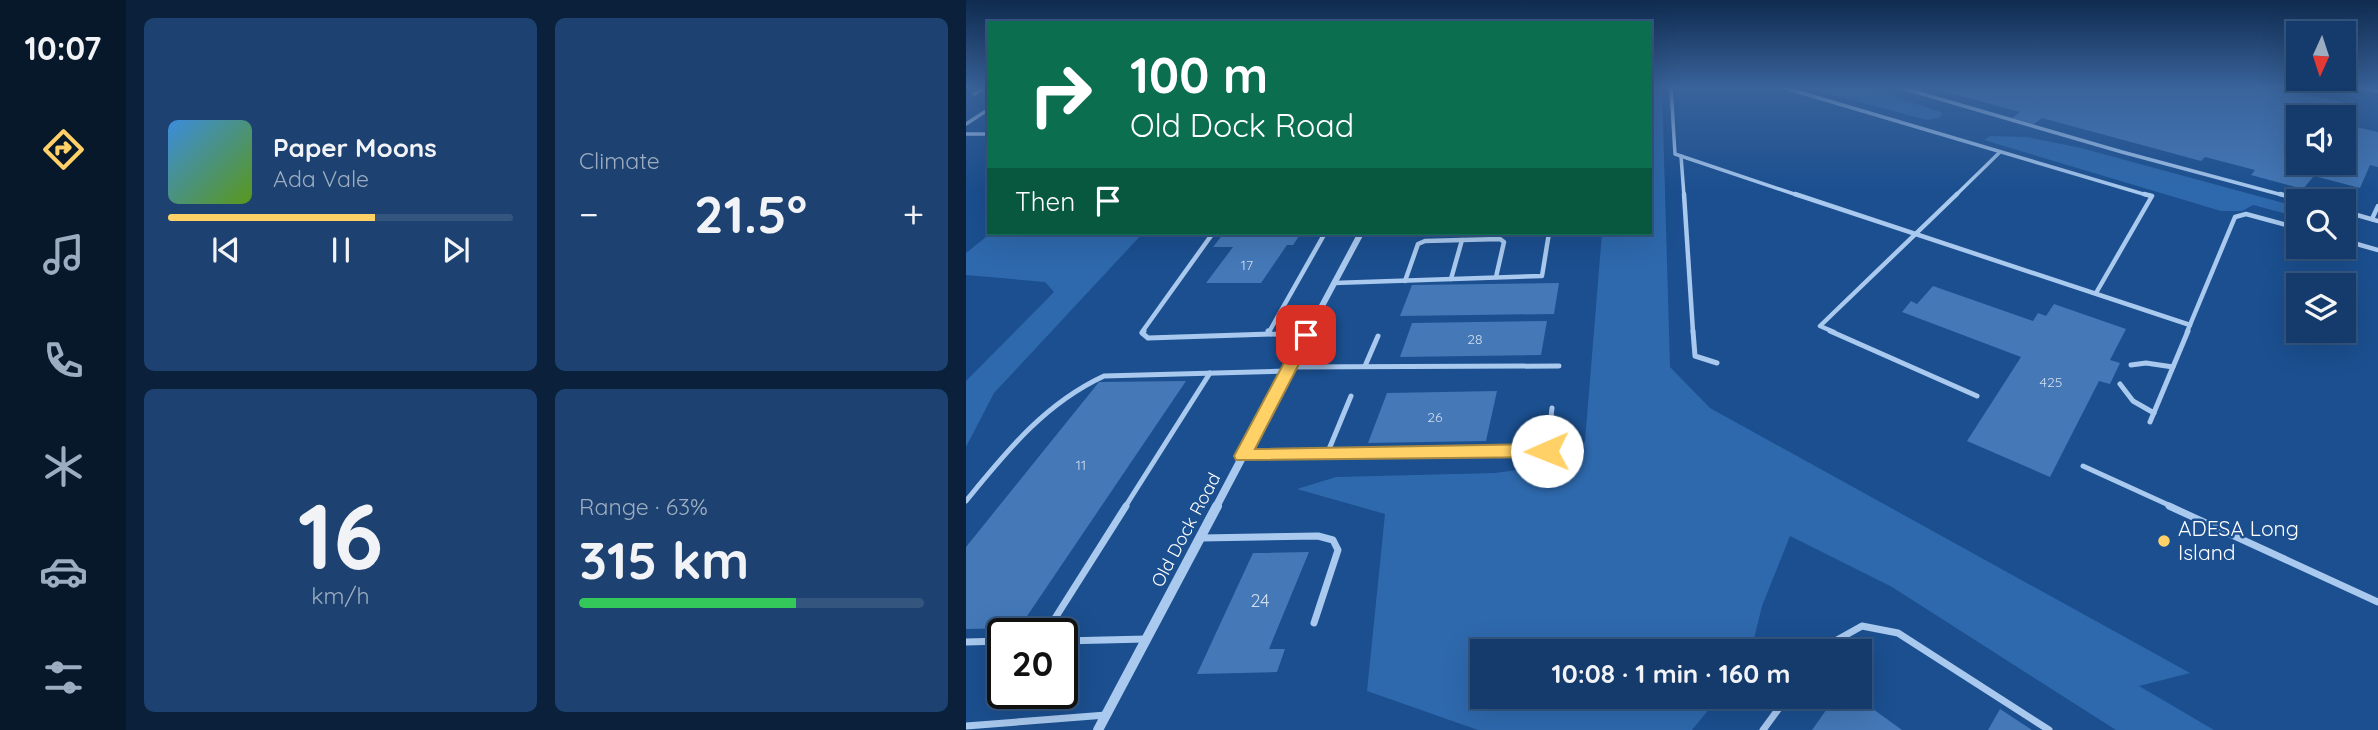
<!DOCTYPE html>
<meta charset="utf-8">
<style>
:root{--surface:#143b6b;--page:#1d4271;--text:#f1f3f6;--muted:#9dadc1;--line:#33557e;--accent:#ffd166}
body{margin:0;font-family:Quicksand,sans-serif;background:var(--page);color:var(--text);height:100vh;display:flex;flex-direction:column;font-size:26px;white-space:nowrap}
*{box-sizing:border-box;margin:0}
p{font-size:23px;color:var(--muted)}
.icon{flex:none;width:38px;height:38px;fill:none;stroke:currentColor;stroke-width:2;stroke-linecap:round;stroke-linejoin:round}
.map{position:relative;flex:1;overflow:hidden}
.drawer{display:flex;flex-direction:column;gap:18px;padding:18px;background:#0b203b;width:840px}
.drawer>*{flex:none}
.hud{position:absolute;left:21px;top:21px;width:665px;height:214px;border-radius:0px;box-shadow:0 7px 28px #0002,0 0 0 2px var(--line);background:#0b6e4f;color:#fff;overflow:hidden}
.needle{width:46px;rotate:183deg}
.buttons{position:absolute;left:1320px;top:21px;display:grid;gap:14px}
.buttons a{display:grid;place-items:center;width:70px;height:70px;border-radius:0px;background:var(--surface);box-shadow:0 7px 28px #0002,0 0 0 2px var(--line);font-size:35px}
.speed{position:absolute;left:21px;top:618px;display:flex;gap:14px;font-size:35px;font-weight:700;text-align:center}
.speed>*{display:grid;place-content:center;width:91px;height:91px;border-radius:50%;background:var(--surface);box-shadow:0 7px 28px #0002,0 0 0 2px var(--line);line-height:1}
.speed .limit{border:4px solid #111;border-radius:10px;background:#fff;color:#111}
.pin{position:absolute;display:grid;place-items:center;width:60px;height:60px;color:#fff;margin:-30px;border-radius:14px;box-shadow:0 4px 10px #0006}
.me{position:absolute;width:77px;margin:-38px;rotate:269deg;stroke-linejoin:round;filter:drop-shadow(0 0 5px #0008)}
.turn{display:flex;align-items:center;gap:24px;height:147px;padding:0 28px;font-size:32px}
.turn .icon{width:91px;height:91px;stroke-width:2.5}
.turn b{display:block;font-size:49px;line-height:60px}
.then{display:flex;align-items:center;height:66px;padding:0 28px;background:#0003;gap:14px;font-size:26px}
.big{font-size:52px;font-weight:800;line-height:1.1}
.drawer .widget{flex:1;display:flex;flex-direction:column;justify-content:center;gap:10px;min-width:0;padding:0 24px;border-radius:10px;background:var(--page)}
.drawer .dial{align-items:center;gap:0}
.dial b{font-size:91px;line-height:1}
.song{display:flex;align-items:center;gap:21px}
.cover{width:84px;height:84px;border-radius:10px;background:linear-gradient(135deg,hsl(210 70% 55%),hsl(90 70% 35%))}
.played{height:7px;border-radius:4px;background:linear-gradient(90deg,var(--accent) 60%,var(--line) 60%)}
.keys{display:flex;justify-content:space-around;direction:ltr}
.heat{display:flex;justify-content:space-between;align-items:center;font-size:38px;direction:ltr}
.charge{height:10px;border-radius:5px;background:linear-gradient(90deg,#34c759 63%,var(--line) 0)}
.drawer .tiles{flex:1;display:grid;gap:18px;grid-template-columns:repeat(2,1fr)}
.trip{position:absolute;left:504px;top:639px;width:402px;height:70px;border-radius:0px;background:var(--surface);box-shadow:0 7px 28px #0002,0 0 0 2px var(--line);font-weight:800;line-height:70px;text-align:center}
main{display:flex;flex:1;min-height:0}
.menu{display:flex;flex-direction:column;width:126px;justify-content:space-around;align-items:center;background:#08182b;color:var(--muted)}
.menu .icon{width:49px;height:49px}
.menu .current{color:var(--accent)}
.menu b{font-size:32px;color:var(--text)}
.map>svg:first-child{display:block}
</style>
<main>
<nav class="menu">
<b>10:07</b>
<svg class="icon current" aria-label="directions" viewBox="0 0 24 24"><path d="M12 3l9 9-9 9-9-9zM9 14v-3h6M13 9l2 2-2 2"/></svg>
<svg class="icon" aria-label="music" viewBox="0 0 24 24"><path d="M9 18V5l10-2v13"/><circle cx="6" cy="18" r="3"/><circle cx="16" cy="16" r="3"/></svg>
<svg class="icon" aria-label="phone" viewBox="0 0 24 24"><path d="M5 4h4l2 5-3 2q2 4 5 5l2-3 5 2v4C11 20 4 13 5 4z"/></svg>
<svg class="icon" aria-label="climate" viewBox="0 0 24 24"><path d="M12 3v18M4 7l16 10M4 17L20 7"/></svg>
<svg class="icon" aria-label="car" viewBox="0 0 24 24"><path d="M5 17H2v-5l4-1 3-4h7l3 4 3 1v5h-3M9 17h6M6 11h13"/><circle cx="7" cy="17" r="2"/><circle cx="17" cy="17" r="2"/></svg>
<svg class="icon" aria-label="filters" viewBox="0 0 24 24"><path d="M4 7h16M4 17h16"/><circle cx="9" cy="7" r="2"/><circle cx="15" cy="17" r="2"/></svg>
</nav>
<section class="drawer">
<div class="tiles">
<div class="widget">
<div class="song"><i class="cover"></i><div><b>Paper Moons</b><p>Ada Vale</p></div></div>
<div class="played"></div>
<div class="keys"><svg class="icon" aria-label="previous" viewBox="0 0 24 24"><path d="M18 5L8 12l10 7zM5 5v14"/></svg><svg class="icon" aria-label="pause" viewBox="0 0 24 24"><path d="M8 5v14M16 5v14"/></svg><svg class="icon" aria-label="next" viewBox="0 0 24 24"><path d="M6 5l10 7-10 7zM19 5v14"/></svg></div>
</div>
<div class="widget"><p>Climate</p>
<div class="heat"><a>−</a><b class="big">21.5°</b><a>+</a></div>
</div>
<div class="widget dial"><b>16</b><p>km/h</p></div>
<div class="widget"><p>Range · 63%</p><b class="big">315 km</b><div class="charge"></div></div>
</div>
</section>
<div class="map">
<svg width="1412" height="730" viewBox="0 0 1412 730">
<rect width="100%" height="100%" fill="#1b4f8f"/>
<!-- green -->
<g fill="#2e69ad">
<path d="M684,88H696L704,367L744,408L1224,673L1173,686L1248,730H1150L926,587L824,536L796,606L785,651H516V696L753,697L726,730H512L401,691L419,514L331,489L370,477L529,473L604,463L619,441L636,233H684Z"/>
<path d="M841,88H904L977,113L973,118L961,120Z"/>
<path d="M1024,136L1061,137L1115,148L1332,207V217L1287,205L1276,211H1255L1018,140Z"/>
<path d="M25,233H177L28,393L0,447V381L88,292L79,282L0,275V253Z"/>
</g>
<!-- building -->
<g fill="#4478b7">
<path d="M966,88H1310L1385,104L1378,117H1332V163H1377V124L1412,132V167L1404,165L1394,188L1348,176L1337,189L1285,175L1289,170L1239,157L1235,161L1076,118L1068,124L1046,118L1054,112Z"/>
<path d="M258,233H335L327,245H321L295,283H240L267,247H247Z"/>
<path d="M593,283L588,314L434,316L446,285Z"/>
<path d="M967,286L1067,321L1072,313L1080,316L1088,304L1160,329L1144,360L1154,363L1144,384L1133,381L1084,477L1001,441L1055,357L936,312L945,301L951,304Z"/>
<path d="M581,321L575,355L434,357L446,323Z"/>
<path d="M220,381L53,628L0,629V547L133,382Z"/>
<path d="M531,391L520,441L402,443L421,393Z"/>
<path d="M343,552L303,649H319L311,672L231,674L287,553Z"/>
<path d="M870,696H889L936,730H846Z"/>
<path d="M1034,709L1066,730H1022Z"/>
</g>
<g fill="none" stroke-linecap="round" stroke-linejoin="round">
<!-- lane-far3 -->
<g stroke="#a9c9ee" stroke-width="3.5">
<path d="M705,88L709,154L834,196"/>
<path d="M819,88L1184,196"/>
<path d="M936,88L1156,152L1320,196"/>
<path d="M1395,88L1412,91"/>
<path d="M8,94L19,88"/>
<path d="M0,124L23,109"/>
<path d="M0,134H23"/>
<path d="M715,156L718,196"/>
<path d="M989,196L1034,152"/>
</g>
<!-- lane-far2 -->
<g stroke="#a9c9ee" stroke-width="4.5">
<path d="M718,194L727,332"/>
<path d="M829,194L1224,325"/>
<path d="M1314,194L1341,201"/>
<path d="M1377,211L1412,221"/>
<path d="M1406,219L1412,206"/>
<path d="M1377,240L1412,250"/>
<path d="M485,279L496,240"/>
<path d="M439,281L452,244L459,241L534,239L538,242L530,277"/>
<path d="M368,283L576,276L583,233"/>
<path d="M1130,293L1186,196L1178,194"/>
<path d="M176,332L247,233"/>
<path d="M303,332L359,233"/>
<path d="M868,332L854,326L991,194"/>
<path d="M1221,332L1269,217L1280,214L1332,228"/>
</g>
<!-- lane-far1 -->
<g stroke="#a9c9ee" stroke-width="5">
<path d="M178,331L176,333L182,338L305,334"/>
<path d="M302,331L305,334L340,335"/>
<path d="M727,331L729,356L751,363"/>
<path d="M864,331L1011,396"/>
<path d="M1165,365L1180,363L1207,367"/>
<path d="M399,366L412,336"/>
<path d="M324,367L593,366"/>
<path d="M1154,384L1167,401L1188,413"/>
<path d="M1184,422L1222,331"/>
<path d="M361,454L385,396"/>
<path d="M277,456L581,451L586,408"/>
<path d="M1117,466L1207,507"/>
<path d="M0,501C41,451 78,404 138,376L321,371"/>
<path d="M159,507L244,373"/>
</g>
<!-- lane -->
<g stroke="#a9c9ee" stroke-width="7">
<path d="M1203,506L1412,602"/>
<path d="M235,538L352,536L367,540L372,550L348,623"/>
<path d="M79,634L160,506"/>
<path d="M96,641L180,639"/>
<path d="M0,642L37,641"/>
<path d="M857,651L862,645L896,626L932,633L1083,730"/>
<path d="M0,726L140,715"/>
<path d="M797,730L822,696"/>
</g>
<!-- street-far2 -->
<path stroke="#a9c9ee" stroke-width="6" d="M342,332L395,233"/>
<!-- street-far1 -->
<path stroke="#a9c9ee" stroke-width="8" d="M250,507L343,331"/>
<!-- street -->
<path stroke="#a9c9ee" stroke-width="10" d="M132,730L251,506"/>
</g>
<!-- sky -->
<linearGradient id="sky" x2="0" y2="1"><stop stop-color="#0f2b4f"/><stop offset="0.46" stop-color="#39639b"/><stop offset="1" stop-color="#39639b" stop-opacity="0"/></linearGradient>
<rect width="1412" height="190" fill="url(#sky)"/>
<!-- route -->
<path fill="#ffd166" stroke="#a68842" stroke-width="2" d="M340,331L348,335L289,449L581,444L587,446L590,451L587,455L581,457L270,460L268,456L333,335Z"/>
<!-- markers -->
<circle fill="#ffd166" stroke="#1b4f8f" stroke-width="2.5" cx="1198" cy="541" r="7"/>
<g text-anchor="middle" stroke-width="5" stroke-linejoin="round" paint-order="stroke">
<!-- number labels -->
<g font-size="14" fill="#d0dded">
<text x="281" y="270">17</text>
<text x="509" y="344">28</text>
<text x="1085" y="387">425</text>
<text x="469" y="422">26</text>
<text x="115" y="470">11</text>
</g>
<!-- street labels -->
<g font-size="18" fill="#fff" stroke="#1b4f8f">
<text transform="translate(220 530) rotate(-62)" y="6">Old Dock Road</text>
</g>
<!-- near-number labels -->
<g font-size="18" fill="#d0dded">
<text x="294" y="607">24</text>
</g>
<!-- near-poi labels -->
<g font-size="21" fill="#fff" stroke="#1b4f8f" text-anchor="start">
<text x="1212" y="536">ADESA Long<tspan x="1212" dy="24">Island</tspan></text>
</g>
</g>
</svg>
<div class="buttons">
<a><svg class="needle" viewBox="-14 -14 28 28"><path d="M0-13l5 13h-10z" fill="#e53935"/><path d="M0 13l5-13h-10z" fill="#9dadc1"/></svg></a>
<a><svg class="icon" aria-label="sound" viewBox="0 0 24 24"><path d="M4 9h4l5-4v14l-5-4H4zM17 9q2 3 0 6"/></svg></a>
<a><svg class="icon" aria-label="search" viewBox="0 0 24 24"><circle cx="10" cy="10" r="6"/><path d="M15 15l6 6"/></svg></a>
<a><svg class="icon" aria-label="layers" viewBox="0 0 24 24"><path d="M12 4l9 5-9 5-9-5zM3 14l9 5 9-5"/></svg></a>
</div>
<div class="speed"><div class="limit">20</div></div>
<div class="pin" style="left:340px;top:335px;background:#d93025"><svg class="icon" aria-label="arrive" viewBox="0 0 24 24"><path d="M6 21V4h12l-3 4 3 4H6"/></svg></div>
<svg class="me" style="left:581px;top:451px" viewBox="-20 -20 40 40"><circle r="19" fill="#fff"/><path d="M0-13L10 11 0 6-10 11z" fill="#ffd166"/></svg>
<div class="trip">10:08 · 1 min · 160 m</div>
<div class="hud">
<div class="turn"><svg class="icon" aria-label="right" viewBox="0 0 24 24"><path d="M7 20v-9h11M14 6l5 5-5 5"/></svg><div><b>100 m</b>Old Dock Road</div></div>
<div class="then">Then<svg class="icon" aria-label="arrive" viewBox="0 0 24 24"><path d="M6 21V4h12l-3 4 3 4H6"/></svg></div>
</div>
</div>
</main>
